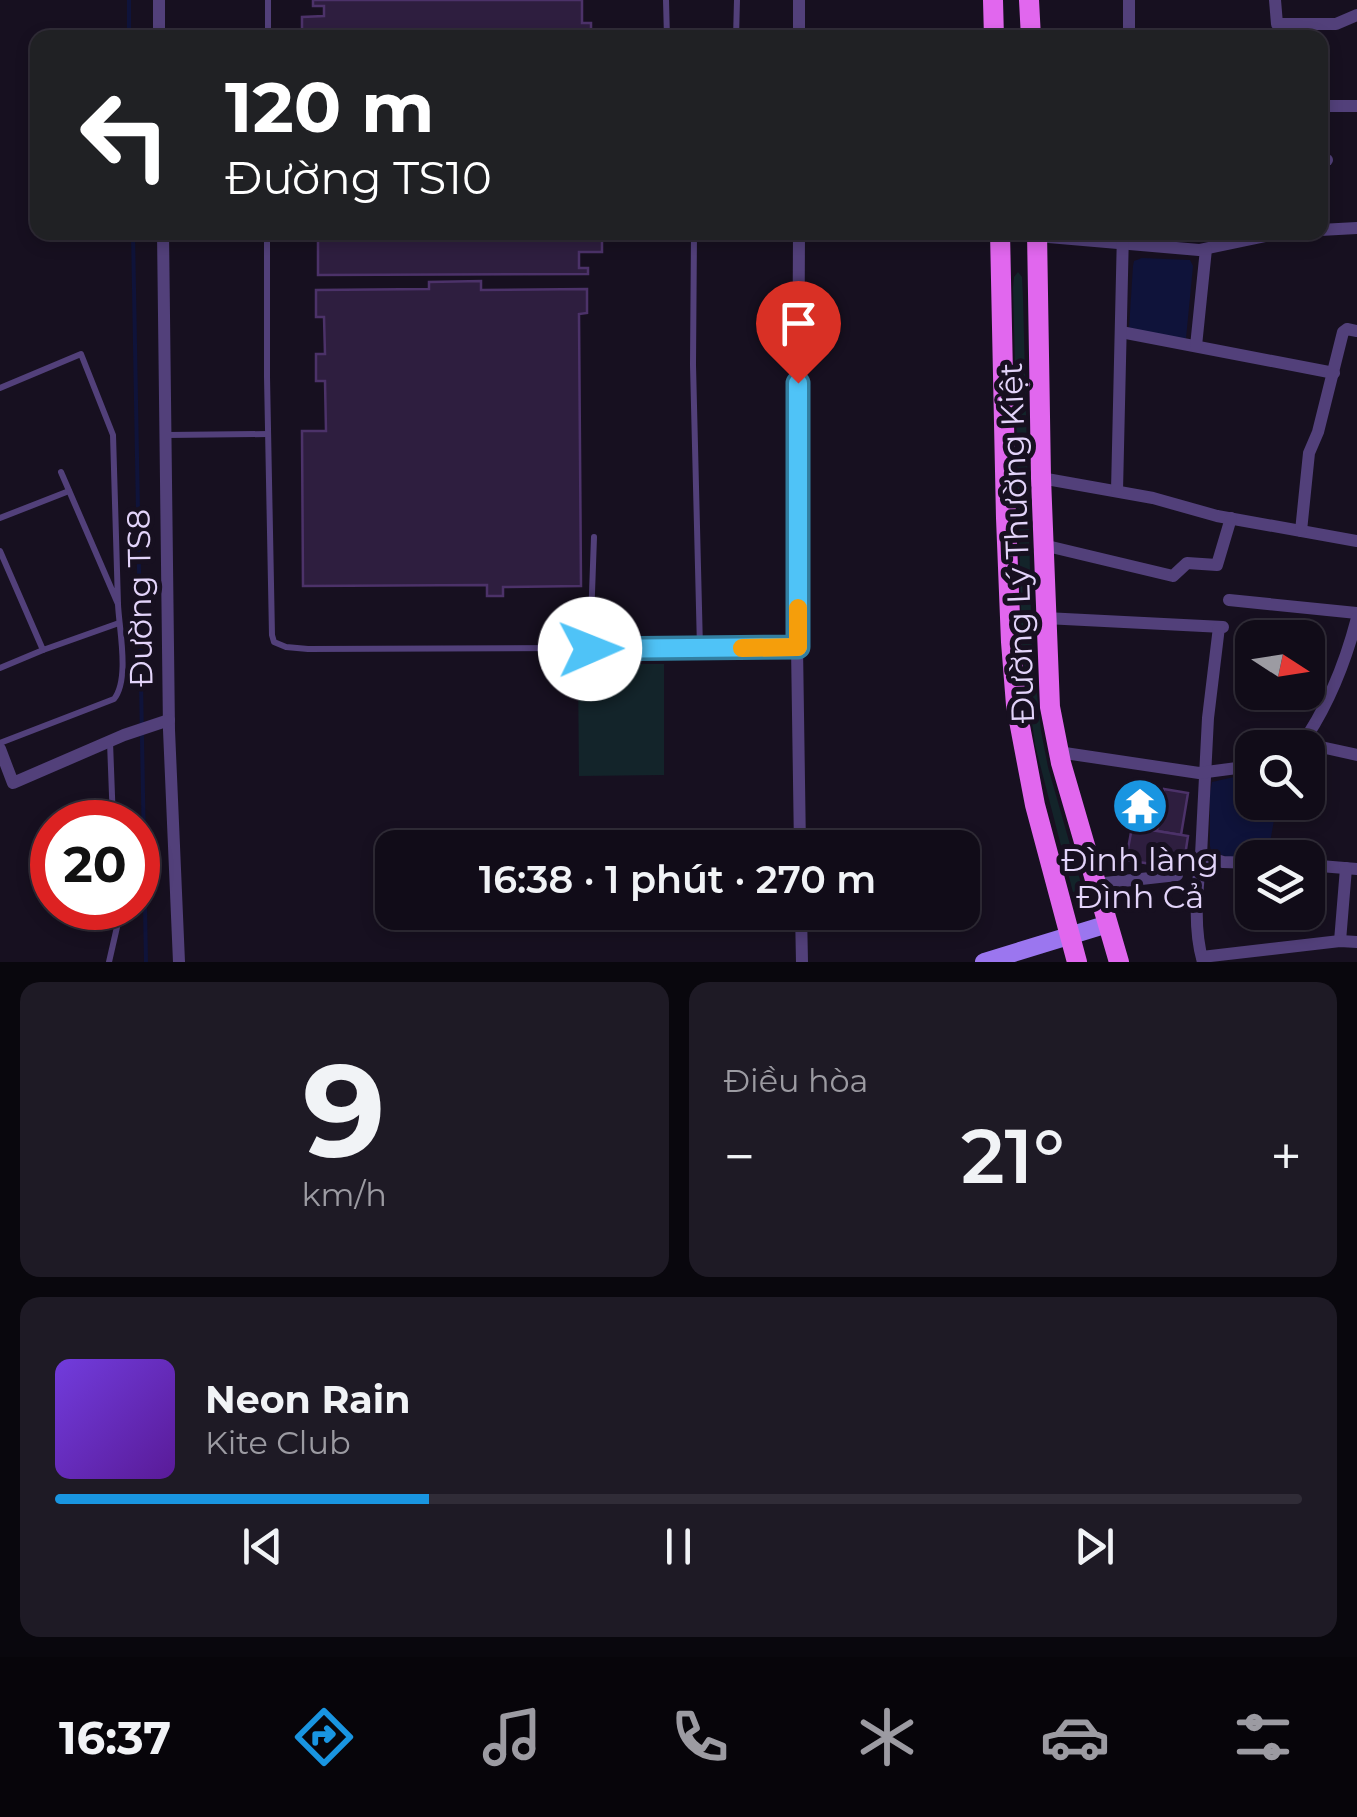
<!DOCTYPE html>
<html lang="vi">
<meta charset="utf-8">
<style>
:root{--surface:#110c18;--page:#1e1a25;--text:#f1f3f6;--muted:#9c9ba2;--line:#302c37;--accent:#1995e1}
body{margin:0;font-family:Montserrat,sans-serif;background:var(--page);color:var(--text);height:100vh;display:flex;flex-direction:column;font-size:38px;white-space:nowrap}
*{box-sizing:border-box;margin:0}
p{font-size:32px;color:var(--muted)}
.icon{flex:none;width:55px;height:55px;fill:none;stroke:currentColor;stroke-width:2;stroke-linecap:round;stroke-linejoin:round}
.map{position:relative;height:962px;overflow:hidden}
.sheet{display:flex;flex-direction:column;gap:20px;padding:20px;background:#09070d;flex:1}
.sheet>*{flex:none}
.guide{position:absolute;left:30px;top:30px;width:1298px;height:210px;border-radius:20px;box-shadow:0 5px 15px #0003,0 0 0 2px var(--line);background:#202124;color:#fff;overflow:hidden}
.needle{width:65px;rotate:102deg}
.fabs{position:absolute;left:1235px;top:620px;display:grid;gap:20px}
.fabs a{display:grid;place-items:center;width:90px;height:90px;border-radius:20px;background:var(--surface);box-shadow:0 5px 15px #0003,0 0 0 2px var(--line);font-size:50px}
.speed{position:absolute;left:30px;top:800px;display:flex;gap:20px;font-size:50px;font-weight:700;text-align:center}
.speed>*{display:grid;place-content:center;width:130px;height:130px;border-radius:50%;background:var(--surface);box-shadow:0 5px 15px #0003,0 0 0 2px var(--line);line-height:1}
.speed .limit{border:15px solid #d22;background:#fff;color:#111}
.pin{position:absolute;display:grid;place-items:center;width:85px;height:85px;color:#fff;margin:-102px -42px;border-radius:50% 50% 50% 0;rotate:-45deg;box-shadow:0 0 10px #0007}
.pin .icon{rotate:45deg}
.me{position:absolute;width:110px;margin:-55px;rotate:89deg;stroke-linejoin:round;filter:drop-shadow(0 0 8px #0008)}
.turn{display:flex;align-items:center;gap:35px;height:210px;padding:0 30px;font-size:45px}
.turn .icon{width:130px;height:130px;stroke-width:2.5}
.turn b{display:block;font-size:70px;line-height:85px}
.big{font-size:75px;font-weight:600;line-height:1.1}
.sheet .card{flex:1;display:flex;flex-direction:column;justify-content:center;gap:15px;min-width:0;padding:0 35px;border-radius:20px;background:var(--page)}
.sheet .dial{align-items:center;gap:0}
.dial b{font-size:130px;line-height:1}
.song{display:flex;align-items:center;gap:30px}
.cover{width:120px;height:120px;border-radius:15px;background:linear-gradient(135deg,hsl(260 70% 55%),hsl(270 70% 35%))}
.played{height:10px;border-radius:5px;background:linear-gradient(90deg,var(--accent) 30%,var(--line) 30%)}
.keys{display:flex;justify-content:space-around;direction:ltr}
.heat{display:flex;justify-content:space-between;align-items:center;font-size:55px;direction:ltr}
.sheet .tiles{flex:1;display:grid;gap:20px;grid-template-columns:1fr 1fr}
.card:last-child{grid-column:span 2}
.trip{position:absolute;left:375px;top:830px;width:605px;height:100px;border-radius:20px;background:var(--surface);box-shadow:0 5px 15px #0003,0 0 0 2px var(--line);font-weight:600;line-height:100px;text-align:center}
.menu{display:flex;height:160px;justify-content:space-around;align-items:center;background:#07050a;color:var(--muted)}
.menu .icon{width:70px;height:70px}
.menu .current{color:var(--accent)}
.menu b{font-size:45px;color:var(--text)}
.map>svg:first-child{display:block}
</style>
<div class="map">
<svg width="1357" height="962" viewBox="0 0 1357 962">
<rect width="100%" height="100%" fill="#171020"/>
<!-- green -->
<g fill="#13242a">
<path d="M1018,272L1022,277L1023,298L1032,649L1041,731L1048,767L1084,894V900L1081,902L1075,900L1035,745L1022,645L1013,288L1014,277Z"/>
<path d="M578,664H664V775L579,776Z"/>
</g>
<!-- water -->
<g fill="#0f133a">
<path d="M1142,258L1190,260L1193,266L1186,338H1177L1129,329L1133,266L1134,261Z"/>
<path d="M1252,773V802L1277,803L1268,854L1266,857C1247,858 1229,860 1211,851L1210,846V793L1212,782Z"/>
</g>
<g fill="none" stroke-linecap="round" stroke-linejoin="round">
<!-- stream -->
<g stroke="#0f133a" stroke-width="4">
<path d="M129,0V38"/>
<path d="M133,232L146,962"/>
</g>
</g>
<!-- building -->
<g fill="#2e1e3f" stroke="#4c3269" stroke-width="2.5">
<path d="M313,0H582V23H591V33H582V38H302V17L324,16V6H313Z"/>
<path d="M318,232H602V252H579V268H588V274L318,275Z"/>
<path d="M481,281V290L587,289V313L579,314L581,586L503,587V596H487V585L303,586L302,431H326L325,381H316V354H325L324,317H316V290L429,289V282Z"/>
<path d="M1164,789L1188,793L1181,835L1157,831L1159,816L1143,813L1145,800L1162,803Z"/>
<path d="M1132,827L1188,836L1183,869L1126,860Z"/>
</g>
<g fill="none" stroke-linecap="round" stroke-linejoin="round">
<!-- lane -->
<g stroke="#52407a" stroke-width="6">
<path d="M666,0L667,38"/>
<path d="M268,38V0"/>
<path d="M736,38L737,0"/>
<path d="M267,232V377L272,635L274,642L286,647L308,649L797,647"/>
<path d="M694,232L693,365L700,648"/>
<path d="M0,388L81,354L113,435L118,604L61,472"/>
<path d="M167,435L268,434"/>
<path d="M0,518L69,491"/>
<path d="M0,551L43,650L119,623"/>
<path d="M590,649L594,537"/>
<path d="M0,668L43,650"/>
<path d="M110,742L113,822"/>
<path d="M0,743L114,699C130,679 119,629 118,604"/>
<path d="M109,962L117,927L116,908"/>
</g>
<!-- street -->
<g stroke="#52407a" stroke-width="12">
<path d="M159,0V38"/>
<path d="M1129,0V38"/>
<path d="M1275,0L1277,24H1336L1357,15"/>
<path d="M799,38V0"/>
<path d="M1320,106H1357"/>
<path d="M1320,160H1327"/>
<path d="M1320,230L1357,228"/>
<path d="M163,232L169,730L179,962"/>
<path d="M799,232L797,647L800,848"/>
<path d="M1037,236L1199,250L1284,232"/>
<path d="M1121,332L1334,373"/>
<path d="M1196,346L1206,249"/>
<path d="M1041,478L1153,498L1217,516L1357,541"/>
<path d="M1117,491L1123,232"/>
<path d="M1301,531L1309,453L1318,432L1343,332L1347,329L1357,331"/>
<path d="M1043,545L1173,576L1187,563L1217,565L1231,518"/>
<path d="M1229,600L1357,613"/>
<path d="M1045,618L1223,627"/>
<path d="M1219,627L1208,718L1201,855L1223,862L1252,863"/>
<path d="M1304,739L1321,747L1357,755"/>
<path d="M1299,748C1327,709 1345,664 1357,618"/>
<path d="M0,749L13,783L124,735L169,720"/>
<path d="M1058,752L1199,773L1252,766"/>
<path d="M1201,855C1197,889 1193,929 1203,962"/>
<path d="M1308,865L1357,869"/>
<path d="M1096,884L1177,875"/>
<path d="M801,912L802,962"/>
<path d="M1340,941L1346,868"/>
<path d="M1202,957L1340,941L1357,942"/>
</g>
<!-- secondary -->
<path stroke="#9b76ef" stroke-width="18" d="M984,962L1108,924"/>
<!-- primary -->
<g stroke="#e167ee" stroke-width="20">
<path d="M993,0L994,38"/>
<path d="M1029,0L1031,38"/>
<path d="M1000,232L1006,518L1011,642L1016,705L1035,805L1077,962"/>
<path d="M1037,232L1041,478L1050,707L1061,763L1119,962"/>
</g>
</g>
<g fill="none" stroke-linecap="round" stroke-linejoin="round">
<!-- route casing -->
<g stroke="#337fa1" stroke-width="25">
<path id="route" d="M590,649L798,647V383"/>
</g>
<!-- route -->
<use href="#route" stroke="#4fc3f7" stroke-width="18"/>
<!-- slow -->
<path stroke="#f59e0b" stroke-width="18" d="M742,648L798,647V608"/>
</g>
<!-- icons -->
<defs>
<g id="temple-disc" transform="scale(2.875)"><circle r="9.5" fill="#1995e1" stroke="#171020"/><path d="M0-6L5-2H3V0L6.5 2.5H4V6H1.5V3h-3V6H-4V2.5H-6.5L-3 0V-2H-5Z" fill="#fff"/></g>
</defs>
<g fill-rule="evenodd">
<use href="#temple-disc" x="1140" y="806"/>
</g>
<g text-anchor="middle" stroke-width="10" stroke-linejoin="round" paint-order="stroke">
<!-- street labels -->
<g font-size="32" fill="#e3d4fa" stroke="#171020">
<text transform="translate(1017 543) rotate(-92)" y="11">Đường Lý Thường Kiệt</text>
<text transform="translate(140 598) rotate(-91)" y="11">Đường TS8</text>
</g>
<!-- poi labels -->
<g font-size="32" fill="#e3d4fa" stroke="#171020">
<text x="1140" y="871">Đình làng<tspan x="1140" dy="37">Đình Cả</tspan></text>
</g>
</g>
</svg>
<div class="fabs">
<a><svg class="needle" viewBox="-14 -14 28 28"><path d="M0-13l5 13h-10z" fill="#e53935"/><path d="M0 13l5-13h-10z" fill="#9c9ba2"/></svg></a>
<a><svg class="icon" aria-label="search" viewBox="0 0 24 24"><circle cx="10" cy="10" r="6"/><path d="M15 15l6 6"/></svg></a>
<a><svg class="icon" aria-label="layers" viewBox="0 0 24 24"><path d="M12 4l9 5-9 5-9-5zM3 14l9 5 9-5"/></svg></a>
</div>
<div class="speed"><div class="limit">20</div></div>
<div class="pin" style="left:798px;top:383px;background:#d93025"><svg class="icon" aria-label="arrive" viewBox="0 0 24 24"><path d="M6 21V4h12l-3 4 3 4H6"/></svg></div>
<svg class="me" style="left:590px;top:649px" viewBox="-20 -20 40 40"><circle r="19" fill="#fff"/><path d="M0-13L10 11 0 6-10 11z" fill="#4fc3f7"/></svg>
<div class="trip">16:38 · 1 phút · 270 m</div>
<div class="guide">
<div class="turn"><svg class="icon" aria-label="left" viewBox="0 0 24 24"><path d="M17 20v-9H6M10 6l-5 5 5 5"/></svg><div><b>120 m</b>Đường TS10</div></div>
</div>
</div>
<section class="sheet">
<div class="tiles">
<div class="card dial"><b>9</b><p>km/h</p></div>
<div class="card"><p>Điều hòa</p>
<div class="heat"><a>−</a><b class="big">21°</b><a>+</a></div>
</div>
<div class="card">
<div class="song"><i class="cover"></i><div><b>Neon Rain</b><p>Kite Club</p></div></div>
<div class="played"></div>
<div class="keys"><svg class="icon" aria-label="previous" viewBox="0 0 24 24"><path d="M18 5L8 12l10 7zM5 5v14"/></svg><svg class="icon" aria-label="pause" viewBox="0 0 24 24"><path d="M8 5v14M16 5v14"/></svg><svg class="icon" aria-label="next" viewBox="0 0 24 24"><path d="M6 5l10 7-10 7zM19 5v14"/></svg></div>
</div>
</div>
</section>
<nav class="menu">
<b>16:37</b>
<svg class="icon current" aria-label="directions" viewBox="0 0 24 24"><path d="M12 3l9 9-9 9-9-9zM9 14v-3h6M13 9l2 2-2 2"/></svg>
<svg class="icon" aria-label="music" viewBox="0 0 24 24"><path d="M9 18V5l10-2v13"/><circle cx="6" cy="18" r="3"/><circle cx="16" cy="16" r="3"/></svg>
<svg class="icon" aria-label="phone" viewBox="0 0 24 24"><path d="M5 4h4l2 5-3 2q2 4 5 5l2-3 5 2v4C11 20 4 13 5 4z"/></svg>
<svg class="icon" aria-label="climate" viewBox="0 0 24 24"><path d="M12 3v18M4 7l16 10M4 17L20 7"/></svg>
<svg class="icon" aria-label="car" viewBox="0 0 24 24"><path d="M5 17H2v-5l4-1 3-4h7l3 4 3 1v5h-3M9 17h6M6 11h13"/><circle cx="7" cy="17" r="2"/><circle cx="17" cy="17" r="2"/></svg>
<svg class="icon" aria-label="filters" viewBox="0 0 24 24"><path d="M4 7h16M4 17h16"/><circle cx="9" cy="7" r="2"/><circle cx="15" cy="17" r="2"/></svg>
</nav>
